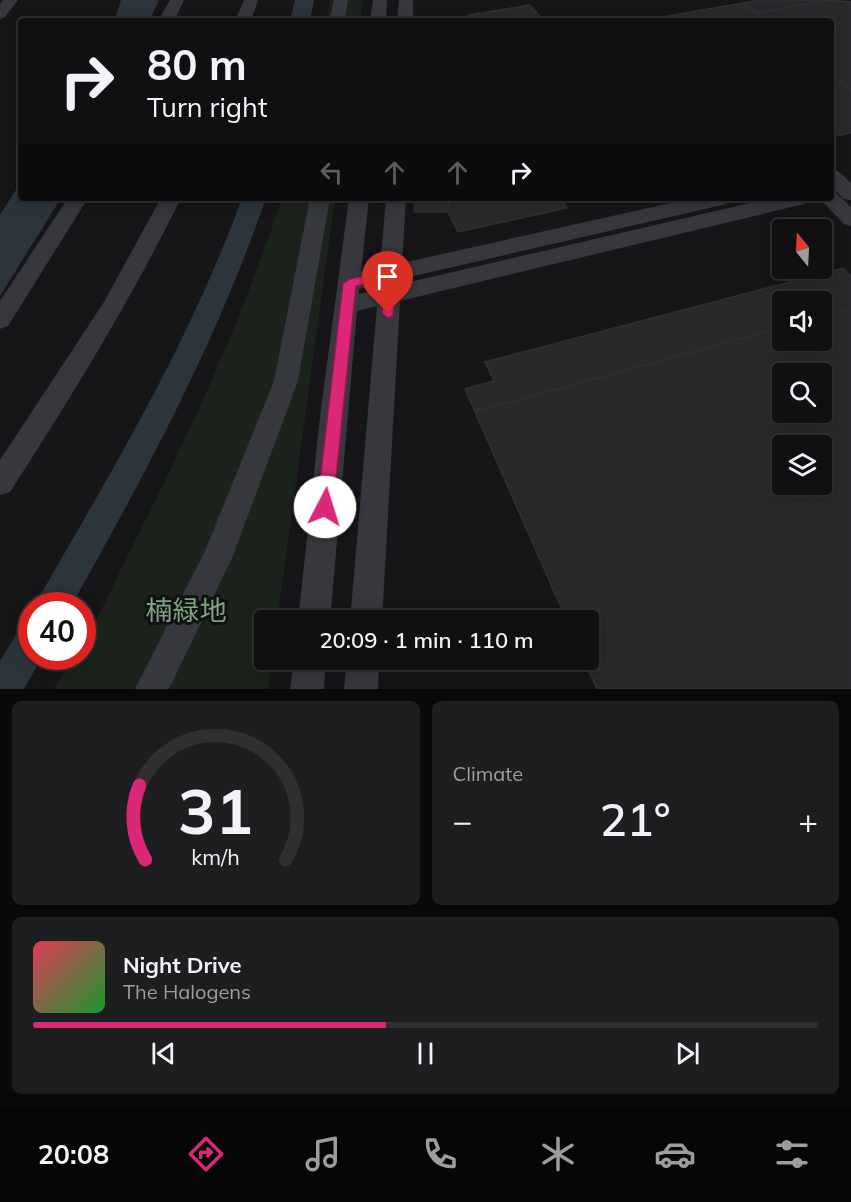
<!DOCTYPE html>
<meta charset="utf-8">
<style>
:root{--surface:#101012;--page:#1e1e20;--text:#f1f3f6;--muted:#9c9d9f;--line:#303032;--accent:#db2777}
body{margin:0;font-family:Mulish,"Noto Sans JP",sans-serif;background:var(--page);color:var(--text);height:100vh;display:flex;flex-direction:column;font-size:22px;white-space:nowrap}
*{box-sizing:border-box;margin:0}
p{font-size:20px;color:var(--muted)}
.icon{flex:none;width:33px;height:33px;fill:none;stroke:currentColor;stroke-width:2;stroke-linecap:round;stroke-linejoin:round}
.map{position:relative;height:689px;overflow:hidden}
.details{display:flex;flex-direction:column;gap:12px;padding:12px;background:#09090a;flex:1}
.details>*{flex:none}
.guide{position:absolute;left:18px;top:18px;width:816px;height:183px;border-radius:6px;box-shadow:0 3px 15px #0003,0 0 0 2px var(--line);background:#101012;color:var(--text);overflow:hidden}
.needle{width:39px;rotate:342deg}
.fabs{position:absolute;left:772px;top:219px;display:grid;gap:12px}
.fabs a{display:grid;place-items:center;width:60px;height:60px;border-radius:6px;background:var(--surface);box-shadow:0 3px 15px #0003,0 0 0 2px var(--line);font-size:30px}
.speed{position:absolute;left:18px;top:592px;display:flex;gap:12px;font-size:30px;font-weight:700;text-align:center}
.speed>*{display:grid;place-content:center;width:78px;height:78px;border-radius:50%;background:var(--surface);box-shadow:0 3px 15px #0003,0 0 0 2px var(--line);line-height:1}
.speed .limit{border:9px solid #d22;background:#fff;color:#111}
.pin{position:absolute;display:grid;place-items:center;width:51px;height:51px;color:#fff;margin:-62px -26px;border-radius:50% 50% 50% 0;rotate:-45deg;box-shadow:0 0 6px #0007}
.pin .icon{rotate:45deg}
.me{position:absolute;width:66px;margin:-33px;rotate:5deg;stroke-linejoin:round;filter:drop-shadow(0 0 4px #0008)}
.turn{display:flex;align-items:center;gap:21px;height:126px;padding:0 30px;font-size:27px}
.turn .icon{width:78px;height:78px;stroke-width:2.5}
.turn b{display:block;font-size:42px;line-height:51px}
.lanes{display:flex;align-items:center;height:57px;padding:0 30px;background:#0003;justify-content:center;gap:30px;direction:ltr}
.lanes .off{opacity:.35}
.big{font-size:45px;font-weight:600;line-height:1.1}
.details .tile{flex:1;display:flex;flex-direction:column;justify-content:center;gap:9px;min-width:0;padding:0 21px;border-radius:9px;background:var(--page)}
.details .dial{align-items:center;gap:0}
.dial svg{height:156px;overflow:visible;fill:none;stroke:var(--line);stroke-width:7;stroke-linecap:round;text-anchor:middle}
.dial text{fill:var(--text);stroke:none}
.song{display:flex;align-items:center;gap:18px}
.cover{width:72px;height:72px;border-radius:9px;background:linear-gradient(135deg,hsl(350 70% 55%),hsl(130 70% 35%))}
.played{height:6px;border-radius:3px;background:linear-gradient(90deg,var(--accent) 45%,var(--line) 45%)}
.keys{display:flex;justify-content:space-around;direction:ltr}
.heat{display:flex;justify-content:space-between;align-items:center;font-size:33px;direction:ltr}
.details .tiles{flex:1;display:grid;gap:12px;grid-template-columns:1fr 1fr}
.tile:last-child{grid-column:span 2}
.trip{position:absolute;left:254px;top:610px;width:345px;height:60px;border-radius:6px;background:var(--surface);box-shadow:0 3px 15px #0003,0 0 0 2px var(--line);font-weight:600;line-height:60px;text-align:center}
.dock{display:flex;height:96px;justify-content:space-around;align-items:center;background:#060607;color:var(--muted)}
.dock .icon{width:42px;height:42px}
.dock .selected{color:var(--accent)}
.dock b{font-size:27px;color:var(--text)}
.map>svg:first-child{display:block}
</style>
<div class="map">
<svg width="851" height="689" viewBox="0 0 851 689">
<rect width="100%" height="100%" fill="#161618"/>
<!-- green -->
<g fill="#1c231d">
<path d="M330,0H363L360,21H326Z"/>
<path d="M282,198H335L277,621H264V660H272L268,689H54L74,657H82L83,643C104,608 120,570 139,533C194,425 244,314 282,198Z"/>
</g>
<!-- water -->
<g fill="#2c353c">
<path d="M121,0H159L149,21H112L116,16Z"/>
<path d="M295,0H314L310,21H290Z"/>
<path d="M21,182V198H61L0,296V215Z"/>
<path d="M242,198H266C217,341 145,475 71,606H34C110,474 190,342 242,198Z"/>
<path d="M31,610L32,657H42L24,689H0V661Z"/>
</g>
<!-- building -->
<g fill="#29292c" stroke="#303034" stroke-width="1.5" fill-rule="evenodd">
<path d="M761,0H829L756,13L744,3Z"/>
<path d="M831,0L851,2V90L831,74V21H766L756,13Z"/>
<path d="M743,3L765,21L645,20Z"/>
<path d="M530,5L544,21H474L469,15Z"/>
<path d="M831,75L851,91V133L831,137Z"/>
<path d="M415,198H447V212H414Z"/>
<path d="M449,198H560L567,208L458,232L448,212Z"/>
<path d="M843,268L851,276V308L822,316V302H783V327L475,412L465,389L494,381L485,362Z"/>
<path d="M851,308V689H597L584,660H588V621H567L475,412L783,327V340H822V316ZM783,374H822V412H783ZM783,446H822V484H783Z"/>
</g>
<g fill="none" stroke-linecap="round" stroke-linejoin="round">
<!-- minor -->
<g fill="#37383d" fill-rule="evenodd">
<path d="M3,0H18L5,17L0,19V4Z"/>
<path d="M170,0H184L174,21H158Z"/>
<path d="M244,0H258L251,21H235Z"/>
<path d="M334,0H348L345,21H329Z"/>
<path d="M373,0H387L386,21H370Z"/>
<path d="M399,0H413V21H397Z"/>
<path d="M831,169L838,171L851,183V200L844,199L831,186Z"/>
<path d="M831,192L836,193L851,207V226L844,224L819,198H831Z"/>
<path d="M68,198H88L8,326L0,329V301Z"/>
<path d="M161,198H181C131,300 72,396 10,492L0,495V460L104,302Z"/>
<path d="M310,198H330L298,381L232,558L169,689H135L205,551L274,381Z"/>
<path d="M349,198H369L361,272L380,268L386,198H406L402,263L693,198H732L729,203L722,205L401,279V284L772,198H810L807,203L800,205L400,301L382,621H350L377,306L357,311L330,621H298L320,417ZM379,284L378,289L359,294V289Z"/>
<path d="M294,660H326L324,689H290Z"/>
<path d="M347,660H379L378,689H344Z"/>
</g>
</g>
<!-- route -->
<path fill="#db2777" stroke="#8e194d" stroke-width="1.5" d="M392,269L398,273L393,316L388,318L382,313L385,280L356,286L333,507L330,513L325,515L319,513L317,507L343,283L350,279Z"/>
<g text-anchor="middle" stroke-width="6" stroke-linejoin="round" paint-order="stroke">
<!-- near-park labels -->
<g font-size="27" fill="#7fa381" stroke="#111113">
<text x="186" y="620">楠緑地</text>
</g>
</g>
</svg>
<div class="fabs">
<a><svg class="needle" viewBox="-14 -14 28 28"><path d="M0-13l5 13h-10z" fill="#e53935"/><path d="M0 13l5-13h-10z" fill="#9c9d9f"/></svg></a>
<a><svg class="icon" aria-label="sound" viewBox="0 0 24 24"><path d="M4 9h4l5-4v14l-5-4H4zM17 9q2 3 0 6"/></svg></a>
<a><svg class="icon" aria-label="search" viewBox="0 0 24 24"><circle cx="10" cy="10" r="6"/><path d="M15 15l6 6"/></svg></a>
<a><svg class="icon" aria-label="layers" viewBox="0 0 24 24"><path d="M12 4l9 5-9 5-9-5zM3 14l9 5 9-5"/></svg></a>
</div>
<div class="speed"><div class="limit">40</div></div>
<div class="pin" style="left:388px;top:313px;background:#d93025"><svg class="icon" aria-label="arrive" viewBox="0 0 24 24"><path d="M6 21V4h12l-3 4 3 4H6"/></svg></div>
<svg class="me" style="left:325px;top:507px" viewBox="-20 -20 40 40"><circle r="19" fill="#fff"/><path d="M0-13L10 11 0 6-10 11z" fill="#db2777"/></svg>
<div class="trip">20:09 · 1 min · 110 m</div>
<div class="guide">
<div class="turn"><svg class="icon" aria-label="right" viewBox="0 0 24 24"><path d="M7 20v-9h11M14 6l5 5-5 5"/></svg><div><b>80 m</b>Turn right</div></div>
<div class="lanes"><svg class="icon off" aria-label="left" viewBox="0 0 24 24"><path d="M17 20v-9H6M10 6l-5 5 5 5"/></svg><svg class="icon off" aria-label="ahead" viewBox="0 0 24 24"><path d="M12 20V5M6 11l6-6 6 6"/></svg><svg class="icon off" aria-label="ahead" viewBox="0 0 24 24"><path d="M12 20V5M6 11l6-6 6 6"/></svg><svg class="icon" aria-label="right" viewBox="0 0 24 24"><path d="M7 20v-9h11M14 6l5 5-5 5"/></svg></div>
</div>
</div>
<section class="details">
<div class="tiles">
<div class="tile dial"><svg viewBox="0 0 100 80">
<path d="M14 69A42 42 0 1 1 86 69"/>
<path d="M14 69A42 42 0 0 1 11 31" stroke="#db2777"/>
<text x="50" y="56" font-size="32" font-weight="700">31</text>
<text x="50" y="72" font-size="11">km/h</text>
</svg></div>
<div class="tile"><p>Climate</p>
<div class="heat"><a>−</a><b class="big">21°</b><a>+</a></div>
</div>
<div class="tile">
<div class="song"><i class="cover"></i><div><b>Night Drive</b><p>The Halogens</p></div></div>
<div class="played"></div>
<div class="keys"><svg class="icon" aria-label="previous" viewBox="0 0 24 24"><path d="M18 5L8 12l10 7zM5 5v14"/></svg><svg class="icon" aria-label="pause" viewBox="0 0 24 24"><path d="M8 5v14M16 5v14"/></svg><svg class="icon" aria-label="next" viewBox="0 0 24 24"><path d="M6 5l10 7-10 7zM19 5v14"/></svg></div>
</div>
</div>
</section>
<nav class="dock">
<b>20:08</b>
<svg class="icon selected" aria-label="directions" viewBox="0 0 24 24"><path d="M12 3l9 9-9 9-9-9zM9 14v-3h6M13 9l2 2-2 2"/></svg>
<svg class="icon" aria-label="music" viewBox="0 0 24 24"><path d="M9 18V5l10-2v13"/><circle cx="6" cy="18" r="3"/><circle cx="16" cy="16" r="3"/></svg>
<svg class="icon" aria-label="phone" viewBox="0 0 24 24"><path d="M5 4h4l2 5-3 2q2 4 5 5l2-3 5 2v4C11 20 4 13 5 4z"/></svg>
<svg class="icon" aria-label="climate" viewBox="0 0 24 24"><path d="M12 3v18M4 7l16 10M4 17L20 7"/></svg>
<svg class="icon" aria-label="car" viewBox="0 0 24 24"><path d="M5 17H2v-5l4-1 3-4h7l3 4 3 1v5h-3M9 17h6M6 11h13"/><circle cx="7" cy="17" r="2"/><circle cx="17" cy="17" r="2"/></svg>
<svg class="icon" aria-label="filters" viewBox="0 0 24 24"><path d="M4 7h16M4 17h16"/><circle cx="9" cy="7" r="2"/><circle cx="15" cy="17" r="2"/></svg>
</nav>
